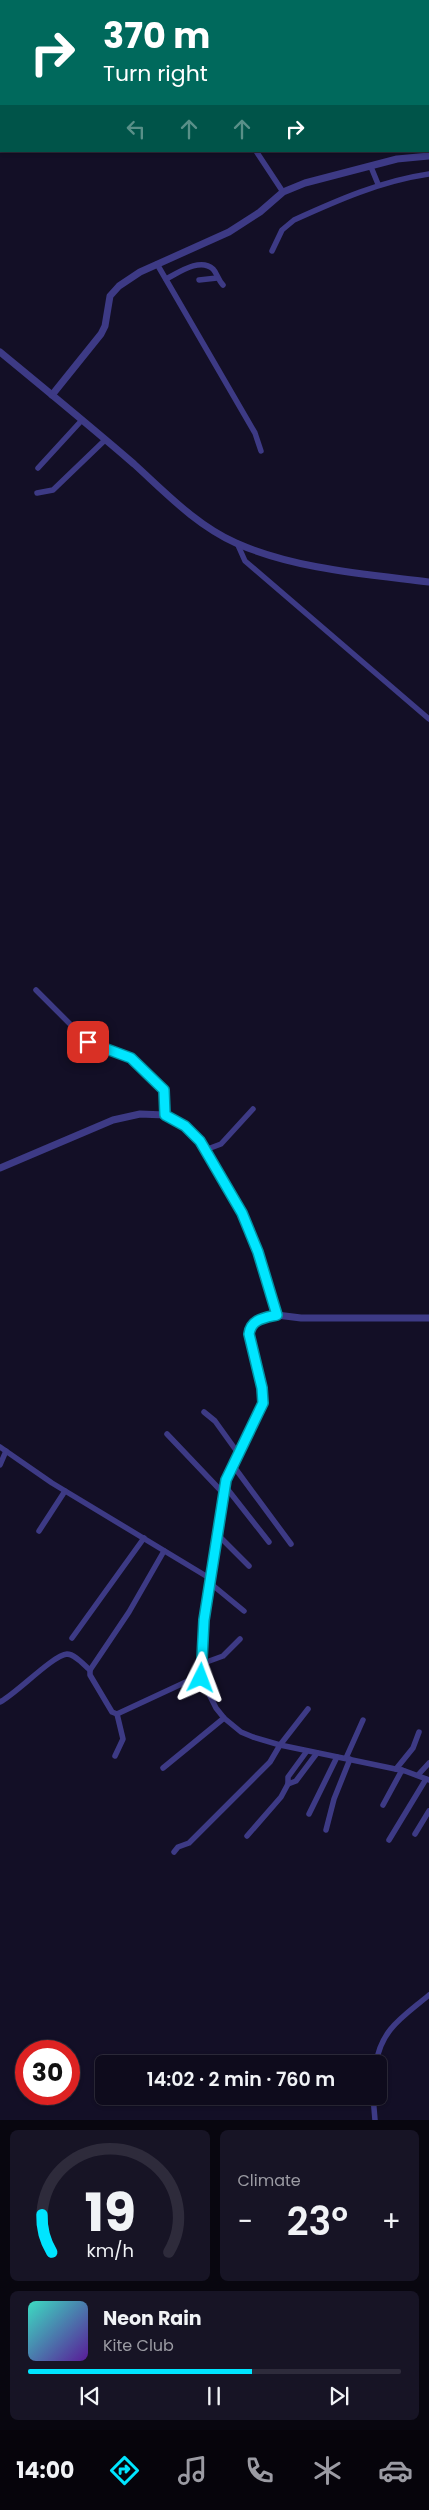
<!DOCTYPE html>
<meta charset="utf-8">
<style>
:root{--surface:#0e0b1c;--page:#171425;--text:#f1f3f6;--muted:#9b9ba3;--line:#2e2b3b;--accent:#00e5ff}
body{margin:0;font-family:Poppins,sans-serif;background:var(--page);color:var(--text);height:100vh;display:flex;flex-direction:column;font-size:19px;white-space:nowrap}
*{box-sizing:border-box;margin:0}
p{font-size:16px;color:var(--muted)}
.icon{flex:none;width:28px;height:28px;fill:none;stroke:currentColor;stroke-width:2;stroke-linecap:round;stroke-linejoin:round}
.map{position:relative;height:2120px;overflow:hidden}
.side{display:flex;flex-direction:column;gap:10px;padding:10px;background:#08060f;flex:1}
.side>*{flex:none}
.banner{position:absolute;left:0px;top:0px;width:430px;height:152px;box-shadow:0 1px 4px #0004,0 0 0 1px var(--line);background:#00695c;color:#fff;overflow:hidden}
.speed{position:absolute;left:15px;top:2040px;display:flex;gap:10px;font-size:25px;font-weight:700;text-align:center}
.speed>*{display:grid;place-content:center;width:65px;height:65px;border-radius:50%;background:var(--surface);box-shadow:0 1px 4px #0004,0 0 0 1px var(--line);line-height:1}
.speed .limit{border:8px solid #d22;background:#fff;color:#111}
.pin{position:absolute;display:grid;place-items:center;width:42px;height:42px;color:#fff;margin:-21px;border-radius:10px;box-shadow:0 2px 8px #0006}
.me{position:absolute;width:55px;margin:-28px;rotate:3deg;stroke-linejoin:round;filter:drop-shadow(0 0 4px #0008)}
.turn{display:flex;align-items:center;gap:18px;height:105px;padding:0 20px;font-size:22px}
.turn .icon{width:65px;height:65px;stroke-width:2.5}
.turn b{display:block;font-size:35px;line-height:42px}
.lanes{display:flex;align-items:center;height:48px;padding:0 20px;background:#0003;justify-content:center;gap:25px;direction:ltr}
.lanes .off{opacity:.35}
.big{font-size:38px;font-weight:600;line-height:1.1}
.side .card{flex:1;display:flex;flex-direction:column;justify-content:center;gap:8px;min-width:0;padding:0 18px;border-radius:8px;background:var(--page)}
.side .dial{align-items:center;gap:0}
.dial svg{height:130px;overflow:visible;fill:none;stroke:var(--line);stroke-width:7;stroke-linecap:round;text-anchor:middle}
.dial text{fill:var(--text);stroke:none}
.song{display:flex;align-items:center;gap:15px}
.cover{width:60px;height:60px;border-radius:8px;background:linear-gradient(135deg,hsl(170 70% 55%),hsl(270 70% 35%))}
.played{height:5px;border-radius:2px;background:linear-gradient(90deg,var(--accent) 60%,var(--line) 60%)}
.keys{display:flex;justify-content:space-around;direction:ltr}
.heat{display:flex;justify-content:space-between;align-items:center;font-size:28px;direction:ltr}
.side .tiles{flex:1;display:grid;gap:10px;grid-template-columns:1fr 1fr}
.card:last-child{grid-column:span 2}
.trip{position:absolute;left:95px;top:2055px;width:292px;height:50px;border-radius:8px;background:var(--surface);box-shadow:0 1px 4px #0004,0 0 0 1px var(--line);font-weight:600;line-height:50px;text-align:center}
.menu{display:flex;height:80px;justify-content:space-around;align-items:center;background:#06040b;color:var(--muted)}
.menu .icon{width:35px;height:35px}
.menu .on{color:var(--accent)}
.menu b{font-size:22px;color:var(--text)}
.map>svg:first-child{display:block}
</style>
<div class="map">
<svg width="429" height="2120" viewBox="0 0 429 2120">
<rect width="100%" height="100%" fill="#130f26"/>
<g fill="none" stroke-linecap="round" stroke-linejoin="round">
<!-- minor -->
<g stroke="#3d3a85" stroke-width="5.5">
<path d="M168,0L169,1"/>
<path d="M256,151L283,192"/>
<path d="M371,167L378,184"/>
<path d="M272,251L282,230L294,220C338,200 381,181 429,174"/>
<path d="M157,264L255,433L261,451"/>
<path d="M166,279C178,273 200,257 213,269C217,273 218,280 223,285"/>
<path d="M199,280L217,278"/>
<path d="M38,468L82,420"/>
<path d="M37,493L53,490L105,440"/>
<path d="M237,543L245,561L429,719"/>
<path d="M36,990L88,1042L131,1058L161,1085L165,1093V1115"/>
<path d="M205,1150L221,1144L253,1109"/>
<path d="M277,1315C264,1318 251,1319 249,1334L263,1388V1403L226,1480L204,1620L201,1678L216,1708L224,1718L241,1732L253,1737L280,1745L405,1771L429,1780"/>
<path d="M204,1412L215,1421L238,1453"/>
<path d="M167,1434L224,1494"/>
<path d="M0,1447L52,1483L211,1579"/>
<path d="M232,1464L291,1544"/>
<path d="M0,1465L6,1451"/>
<path d="M225,1486L269,1542"/>
<path d="M39,1531L65,1491"/>
<path d="M218,1535L249,1566"/>
<path d="M164,1551L129,1612L90,1670V1675L112,1712L117,1714L188,1681L201,1678"/>
<path d="M210,1583L244,1611"/>
<path d="M72,1638L144,1538"/>
<path d="M201,1664L223,1656L240,1639"/>
<path d="M0,1702C16,1694 53,1655 67,1654C75,1654 84,1665 90,1670"/>
<path d="M115,1756L123,1739L117,1714"/>
<path d="M346,1758L363,1720"/>
<path d="M163,1768L224,1718"/>
<path d="M396,1769L413,1748L419,1732"/>
<path d="M418,1775L429,1763"/>
<path d="M288,1784L296,1781L317,1753"/>
<path d="M383,1805L402,1770"/>
<path d="M309,1814L337,1757"/>
<path d="M326,1830L334,1799L350,1759"/>
<path d="M415,1834L429,1811"/>
<path d="M247,1836L281,1797L288,1784V1777L307,1751"/>
<path d="M389,1840L426,1779"/>
<path d="M174,1852L178,1847L189,1843L270,1762L280,1745L308,1709"/>
<path d="M376,2064C381,2029 403,2017 429,1995"/>
<path d="M271,2096H273"/>
<path d="M373,2096L375,2120"/>
</g>
<!-- tertiary -->
<g stroke="#3d3a85" stroke-width="7">
<path d="M0,352C45,389 90,426 134,464C166,493 196,525 236,543C295,569 365,574 429,582"/>
<path d="M52,395L101,334L105,326L110,296L119,286L140,272L229,232L260,212L283,192L305,183L397,159L429,156"/>
<path d="M0,1168L113,1120L140,1114L165,1115L185,1126L200,1141L242,1213L258,1252L277,1315L301,1318H429"/>
</g>
</g>
<g fill="none" stroke-linecap="round" stroke-linejoin="round">
<!-- route casing -->
<g stroke="#0095a6" stroke-width="12">
<path id="route" d="M88,1042L131,1058L164,1090L165,1115L185,1126L200,1141L242,1213L258,1252L277,1315C264,1318 251,1319 249,1334L262,1388L263,1403L226,1480L204,1620L201,1678"/>
</g>
<!-- route -->
<use href="#route" stroke="#00e5ff" stroke-width="9"/>
</g>
</svg>
<div class="speed"><div class="limit">30</div></div>
<div class="pin" style="left:88px;top:1042px;background:#d93025"><svg class="icon" aria-label="arrive" viewBox="0 0 24 24"><path d="M6 21V4h12l-3 4 3 4H6"/></svg></div>
<svg class="me" style="left:201px;top:1678px" viewBox="-20 -20 40 40"><path d="M0-17L14 15 0 8-14 15z" fill="#00e5ff" stroke="#fff" stroke-width="4"/></svg>
<div class="trip">14:02 · 2 min · 760 m</div>
<div class="banner">
<div class="turn"><svg class="icon" aria-label="right" viewBox="0 0 24 24"><path d="M7 20v-9h11M14 6l5 5-5 5"/></svg><div><b>370 m</b>Turn right</div></div>
<div class="lanes"><svg class="icon off" aria-label="left" viewBox="0 0 24 24"><path d="M17 20v-9H6M10 6l-5 5 5 5"/></svg><svg class="icon off" aria-label="ahead" viewBox="0 0 24 24"><path d="M12 20V5M6 11l6-6 6 6"/></svg><svg class="icon off" aria-label="ahead" viewBox="0 0 24 24"><path d="M12 20V5M6 11l6-6 6 6"/></svg><svg class="icon" aria-label="right" viewBox="0 0 24 24"><path d="M7 20v-9h11M14 6l5 5-5 5"/></svg></div>
</div>
</div>
<section class="side">
<div class="tiles">
<div class="card dial"><svg viewBox="0 0 100 80">
<path d="M14 69A42 42 0 1 1 86 69"/>
<path d="M14 69A42 42 0 0 1 8 46" stroke="#00e5ff"/>
<text x="50" y="56" font-size="32" font-weight="700">19</text>
<text x="50" y="72" font-size="11">km/h</text>
</svg></div>
<div class="card"><p>Climate</p>
<div class="heat"><a>−</a><b class="big">23°</b><a>+</a></div>
</div>
<div class="card">
<div class="song"><i class="cover"></i><div><b>Neon Rain</b><p>Kite Club</p></div></div>
<div class="played"></div>
<div class="keys"><svg class="icon" aria-label="previous" viewBox="0 0 24 24"><path d="M18 5L8 12l10 7zM5 5v14"/></svg><svg class="icon" aria-label="pause" viewBox="0 0 24 24"><path d="M8 5v14M16 5v14"/></svg><svg class="icon" aria-label="next" viewBox="0 0 24 24"><path d="M6 5l10 7-10 7zM19 5v14"/></svg></div>
</div>
</div>
</section>
<nav class="menu">
<b>14:00</b>
<svg class="icon on" aria-label="directions" viewBox="0 0 24 24"><path d="M12 3l9 9-9 9-9-9zM9 14v-3h6M13 9l2 2-2 2"/></svg>
<svg class="icon" aria-label="music" viewBox="0 0 24 24"><path d="M9 18V5l10-2v13"/><circle cx="6" cy="18" r="3"/><circle cx="16" cy="16" r="3"/></svg>
<svg class="icon" aria-label="phone" viewBox="0 0 24 24"><path d="M5 4h4l2 5-3 2q2 4 5 5l2-3 5 2v4C11 20 4 13 5 4z"/></svg>
<svg class="icon" aria-label="climate" viewBox="0 0 24 24"><path d="M12 3v18M4 7l16 10M4 17L20 7"/></svg>
<svg class="icon" aria-label="car" viewBox="0 0 24 24"><path d="M5 17H2v-5l4-1 3-4h7l3 4 3 1v5h-3M9 17h6M6 11h13"/><circle cx="7" cy="17" r="2"/><circle cx="17" cy="17" r="2"/></svg>
</nav>
